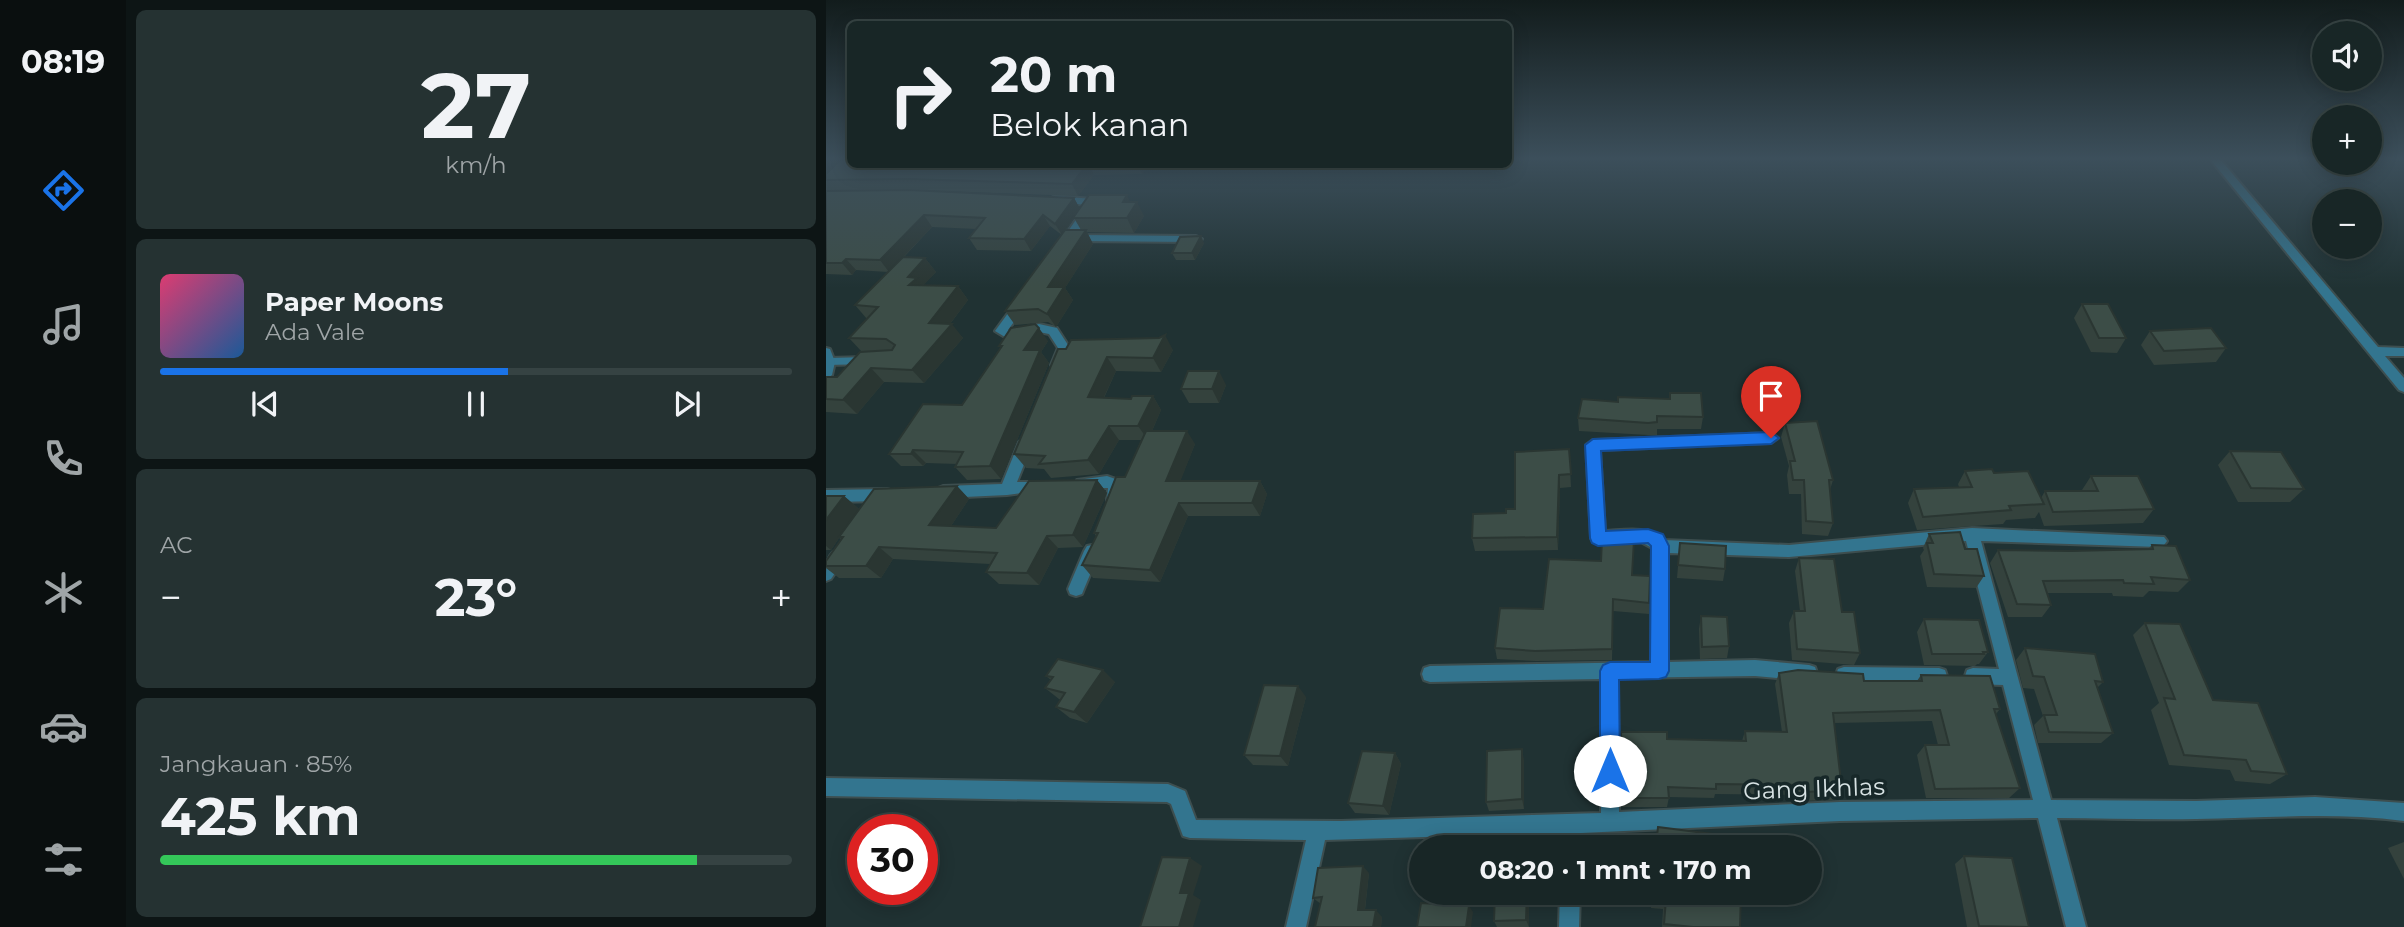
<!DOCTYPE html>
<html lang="id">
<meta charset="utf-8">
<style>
:root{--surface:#182626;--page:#253232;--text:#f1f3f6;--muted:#9fa5a7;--line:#364343;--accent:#1a73e8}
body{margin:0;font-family:Montserrat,sans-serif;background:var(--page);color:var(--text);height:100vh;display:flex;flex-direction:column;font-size:26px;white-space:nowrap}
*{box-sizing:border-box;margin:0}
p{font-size:23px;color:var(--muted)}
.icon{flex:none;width:38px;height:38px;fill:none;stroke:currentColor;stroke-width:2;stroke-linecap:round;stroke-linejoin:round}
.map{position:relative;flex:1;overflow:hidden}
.side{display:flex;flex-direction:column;gap:10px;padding:10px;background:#0d1515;width:700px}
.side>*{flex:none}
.hud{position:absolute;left:21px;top:21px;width:665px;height:147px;border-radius:10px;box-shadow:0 4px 18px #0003,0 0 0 2px var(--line);background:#182626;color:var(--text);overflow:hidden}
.tools{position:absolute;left:1486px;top:21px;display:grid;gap:14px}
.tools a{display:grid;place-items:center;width:70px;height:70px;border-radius:50%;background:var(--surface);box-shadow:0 4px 18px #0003,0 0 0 2px var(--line);font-size:35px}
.speed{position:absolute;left:21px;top:814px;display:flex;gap:14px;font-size:35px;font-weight:700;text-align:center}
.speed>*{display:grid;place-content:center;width:91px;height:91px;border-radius:50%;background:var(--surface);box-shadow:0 4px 18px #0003,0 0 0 2px var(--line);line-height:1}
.speed .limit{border:10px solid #d22;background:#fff;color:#111}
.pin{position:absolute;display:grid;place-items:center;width:60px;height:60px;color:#fff;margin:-72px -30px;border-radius:50% 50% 50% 0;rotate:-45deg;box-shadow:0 0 7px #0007}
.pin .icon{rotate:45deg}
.me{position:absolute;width:77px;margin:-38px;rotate:0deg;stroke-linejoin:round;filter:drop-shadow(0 0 5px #0008)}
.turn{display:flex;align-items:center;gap:24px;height:147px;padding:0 28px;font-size:32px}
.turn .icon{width:91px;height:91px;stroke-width:2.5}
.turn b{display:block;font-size:49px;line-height:60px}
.big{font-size:52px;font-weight:700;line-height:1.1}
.side .card{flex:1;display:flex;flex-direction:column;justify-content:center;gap:10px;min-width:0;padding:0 24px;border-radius:10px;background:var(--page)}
.side .dial{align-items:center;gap:0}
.dial b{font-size:91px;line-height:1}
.song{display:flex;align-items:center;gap:21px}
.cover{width:84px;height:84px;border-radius:10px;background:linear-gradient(135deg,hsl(340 70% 55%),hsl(210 70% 35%))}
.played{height:7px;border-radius:4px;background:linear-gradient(90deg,var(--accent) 55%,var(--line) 55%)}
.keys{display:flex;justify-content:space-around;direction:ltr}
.heat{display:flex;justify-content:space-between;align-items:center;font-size:38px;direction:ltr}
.charge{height:10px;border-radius:5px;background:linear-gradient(90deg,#34c759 85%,var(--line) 0)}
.trip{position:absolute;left:583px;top:835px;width:413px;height:70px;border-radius:35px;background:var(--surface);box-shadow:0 4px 18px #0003,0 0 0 2px var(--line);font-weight:700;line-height:70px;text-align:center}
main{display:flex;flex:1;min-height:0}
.tab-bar{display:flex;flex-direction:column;width:126px;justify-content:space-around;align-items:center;background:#0a0f0f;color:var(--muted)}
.tab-bar .icon{width:49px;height:49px}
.tab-bar .current{color:var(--accent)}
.tab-bar b{font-size:32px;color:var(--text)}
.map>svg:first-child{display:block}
</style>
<main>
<nav class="tab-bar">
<b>08:19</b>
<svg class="icon current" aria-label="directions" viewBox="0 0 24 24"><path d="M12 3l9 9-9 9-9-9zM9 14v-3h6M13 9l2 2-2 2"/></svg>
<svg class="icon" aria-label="music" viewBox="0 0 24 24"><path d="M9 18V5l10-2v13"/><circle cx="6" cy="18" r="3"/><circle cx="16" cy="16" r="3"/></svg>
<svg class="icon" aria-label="phone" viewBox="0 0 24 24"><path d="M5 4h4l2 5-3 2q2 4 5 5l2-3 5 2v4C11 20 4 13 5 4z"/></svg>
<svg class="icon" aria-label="climate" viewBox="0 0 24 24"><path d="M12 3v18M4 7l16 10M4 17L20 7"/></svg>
<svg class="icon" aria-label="car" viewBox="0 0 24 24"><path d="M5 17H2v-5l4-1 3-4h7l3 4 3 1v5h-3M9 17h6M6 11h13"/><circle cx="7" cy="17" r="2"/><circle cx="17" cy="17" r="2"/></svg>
<svg class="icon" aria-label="filters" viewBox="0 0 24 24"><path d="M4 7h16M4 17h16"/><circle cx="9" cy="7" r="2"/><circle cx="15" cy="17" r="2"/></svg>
</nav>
<section class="side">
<div class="card dial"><b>27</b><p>km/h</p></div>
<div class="card">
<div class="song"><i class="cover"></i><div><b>Paper Moons</b><p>Ada Vale</p></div></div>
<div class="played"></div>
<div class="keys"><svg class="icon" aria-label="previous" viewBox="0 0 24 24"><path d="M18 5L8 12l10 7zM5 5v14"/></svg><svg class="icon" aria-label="pause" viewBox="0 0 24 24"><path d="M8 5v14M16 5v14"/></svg><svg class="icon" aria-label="next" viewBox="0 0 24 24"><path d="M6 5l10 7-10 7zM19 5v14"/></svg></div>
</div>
<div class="card"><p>AC</p>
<div class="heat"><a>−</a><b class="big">23°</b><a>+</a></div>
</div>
<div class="card"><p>Jangkauan · 85%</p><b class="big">425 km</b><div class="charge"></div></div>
</section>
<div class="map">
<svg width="1578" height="927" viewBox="0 0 1578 927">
<rect width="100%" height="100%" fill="#203233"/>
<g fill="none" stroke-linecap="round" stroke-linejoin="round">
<!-- service casing -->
<g stroke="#3d4e4f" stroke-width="4">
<path id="service" d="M41,357L47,361L45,364L0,365V359L3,358Z"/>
</g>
<!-- minor casing -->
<g stroke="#3d4e4f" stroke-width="4">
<g id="minor">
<path d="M1384,159H1394L1552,347L1578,348V356H1559L1578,378V392L1573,390Z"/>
<path d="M229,196L267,199L272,202L251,235L370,236L376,239L370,242L247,241L242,248H234L232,246L260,205L225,201L224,199Z"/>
<path d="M195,300L201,304L182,330L185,331L213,324L231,328L244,348L235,368H227L225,365L232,348L223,334L213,332L184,340L169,331L191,301Z"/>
<path d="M0,348L4,349L9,362L6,375L0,380Z"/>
<path d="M945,433L952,438L945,443L774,450L779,531C799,530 822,525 838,540L963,545L1146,528L1338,537L1341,541L1338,545L1333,547L1155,541L1225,800L1370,801L1489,797L1578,803V821C1508,812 1440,818 1370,819C1323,820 1277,818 1231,818L1260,927H1240L1212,818L1014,821L755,833V847H735L736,833L499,840L480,927H460L480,840L364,838L357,836L345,804L341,802L0,796V778L342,784L359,791L370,820L515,821L775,813L776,679L604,682L598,680L596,674L598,668L604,666L825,662L826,548L815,542L772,544L767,542L765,538L760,445L767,440ZM1140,541L1173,669L1147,668L1141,670L1139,676L1141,682L1147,684L1177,685L1207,800L1014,802L793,812L792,678L929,676L983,681L989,679L991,673L989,667L983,665L929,660L841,662L842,553L963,557Z"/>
<path d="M200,437L207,442L191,482H220L222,486L220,490L181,495L117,498L112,496L110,492L112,488L117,486L176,484L193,442Z"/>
<path d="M281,476L295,481L297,485L293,504H283L281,500L282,488H251L249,484L251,480Z"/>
<path d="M62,489L67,491L69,495L67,499L62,501L0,502V490Z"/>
<path d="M266,545L271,546L274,551L258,589L256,594L250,596L244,594L242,589L258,551L261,546Z"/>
<path d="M14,548L19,549L22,554L5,579L0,581C0,567 0,553 14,548Z"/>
<path d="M1018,667L1113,668L1119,670L1121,676L1119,682L1113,684L1018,683L1012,681L1010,675L1012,669Z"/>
<path d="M734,892H754L753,927H733Z"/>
</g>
</g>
<!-- service -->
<use href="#service" fill="#33758f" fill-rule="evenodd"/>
<!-- minor -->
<use href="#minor" fill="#33758f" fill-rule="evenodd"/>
</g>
<!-- wall -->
<g fill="#34423d" fill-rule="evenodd">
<path d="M0,159L82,168H196L199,164H323L316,174L268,175L252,196L87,190L248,198L254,209L304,202L318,216L308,233L261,232L267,244L239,288L247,300L230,327L222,322L189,325L179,311L236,235L224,226L205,251L151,250L143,238L151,229L106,227L78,257L99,258L110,272L97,285L132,286L142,300L124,324L137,338L98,383L58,382L31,414L0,412V377H11L36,352L23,338L41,319L29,305L62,272L30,270L26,275L0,274ZM248,218L255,230H240Z"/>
<path d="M378,243L369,260H350L346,253Z"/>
<path d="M1256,304L1300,338L1291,353L1265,352L1248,318Z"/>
<path d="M1324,331L1400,348L1390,362L1328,365L1315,345Z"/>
<path d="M222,341L215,352L223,363L175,479L141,480L129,467L131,464L100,463L97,466H75L63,454L136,405L175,348L173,346Z"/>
<path d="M232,349L347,350L335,372L290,371L278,398L305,399L327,396L335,410L326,431L369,444L354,481H434L441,494L434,516H362L334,582L267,578L256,565L270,536L268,533L299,477L315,440H293L273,474L225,478L218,469L200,468L188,454Z"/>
<path d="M400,385L393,403H363L355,389Z"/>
<path d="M756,399L877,417L875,429H831V435H822L753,431L752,418Z"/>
<path d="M959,423L1007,480L1004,490L1007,523L1002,536L976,534L975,494H963L961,475L963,466L955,437Z"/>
<path d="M743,449L745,487L734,488L732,550L649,551L646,538L680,513L689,509Z"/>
<path d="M1404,451L1478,489L1464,502H1412L1392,465Z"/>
<path d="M1139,471L1168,473L1215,498L1219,491H1256V490L1265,476L1328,509L1317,523L1218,526L1213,512L1209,518L1180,520L1177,524L1091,530L1082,503L1088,489L1133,487L1132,484Z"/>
<path d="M271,480L281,493L257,547L232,548L213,585L173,584L160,572L164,564L67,559L55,578H13L0,568V561L15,539L13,538L5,550H0V496H18L33,509L131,486L143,499L125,526L170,528Z"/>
<path d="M1103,534L1139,549L1158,576L1150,588L1101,587L1094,556L1098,550L1097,548Z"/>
<path d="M854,543L899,569L897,581L851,578Z"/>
<path d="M1326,545L1364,580L1352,592L1323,591L1317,597L1287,596L1286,593H1222L1225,605L1216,617H1182L1164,563L1172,550L1245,551L1322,549Z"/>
<path d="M973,558L1016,612L1034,653L1028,665L966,660L963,623L968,611H974L969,571Z"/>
<path d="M806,575L823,603V614L787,611L786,660L710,661L671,659L669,648L717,609Z"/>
<path d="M875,616L903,646L901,658L874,659L873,629Z"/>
<path d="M1098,619L1162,652L1153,664H1151L1149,666L1098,665L1091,632Z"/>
<path d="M1319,623L1387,700L1461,774L1444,784L1409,781L1404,770L1343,765L1325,710L1333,703L1307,635Z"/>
<path d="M1199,648L1277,682L1271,688L1287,733L1275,743H1212L1208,725L1217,716L1208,689L1197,688L1190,660Z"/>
<path d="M953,673L1038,681H1091L1095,675L1174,709L1170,714L1194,788L1183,798H1100L1091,755L1099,745H1112L1106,721L1008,723L1016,790L1010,800L975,801V795L889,794L888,798L843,797L841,807H796L795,732L841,739L916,741L919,731L956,732L949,684Z"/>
<path d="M220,676L289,682L261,723L244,718L230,707L235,700L233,699L219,688L225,680Z"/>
<path d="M480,697L462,766L427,765L418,755Z"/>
<path d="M569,753L575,764L563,815L529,813L522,803Z"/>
<path d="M698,760V809L663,811L660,802Z"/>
<path d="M1578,842V879L1562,848Z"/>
<path d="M1138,856L1203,927H1141L1129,864Z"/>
<path d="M543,873L539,910L556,917L555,927H489L495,904L487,898Z"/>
<path d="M669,892H703V927H671L668,921Z"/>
<path d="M826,892H915L914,927H836L837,909L825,908Z"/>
</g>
<!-- shaded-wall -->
<g fill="#2a3632">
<path d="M0,159H17L0,175Z"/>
<path d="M67,164H85L72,180L64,168Z"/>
<path d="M261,164H263L268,175L252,196L246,184Z"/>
<path d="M311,164H323L316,174Z"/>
<path d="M301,195L307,208L311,202L318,216L308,233L301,218L297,202Z"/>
<path d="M248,198L254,209L236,235L229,224Z"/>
<path d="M98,215L106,227L63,272L54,260Z"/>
<path d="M217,215L224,226L205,251L198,239Z"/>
<path d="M260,230L267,244L239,288L247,300L230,327L221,314L222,287Z"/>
<path d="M375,236L378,243L369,260L366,253Z"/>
<path d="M99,258L110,272L97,286L83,285L82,277Z"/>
<path d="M20,259L30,270L26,275L16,263Z"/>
<path d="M132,286L142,300L114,337L103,323Z"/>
<path d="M126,324L137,338L98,383L86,370Z"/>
<path d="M213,328L222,341L215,352L223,363L175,479L164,466L198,350Z"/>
<path d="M339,335L347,350L335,372L327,358Z"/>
<path d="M281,357L290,371L271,412L262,397Z"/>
<path d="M45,368L58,382L31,414L17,400Z"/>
<path d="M393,371L400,385L393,403L386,389Z"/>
<path d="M327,396L335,410L322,440L312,426Z"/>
<path d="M283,426L293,440L273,474L262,460Z"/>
<path d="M361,431L369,444L349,495L340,481Z"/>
<path d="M87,450L100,463L97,466L85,454Z"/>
<path d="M733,475L734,488L732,550L731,537Z"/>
<path d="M271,480L281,493L257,547L247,535Z"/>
<path d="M434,481L441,494L434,516L426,503Z"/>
<path d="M131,486L143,499L117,538L103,525Z"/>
<path d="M18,496L33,509L5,550L0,546V520Z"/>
<path d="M353,503L362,516L334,582L324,570Z"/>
<path d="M221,536L232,548L213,585L201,573Z"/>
<path d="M53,547L67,559L55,578L40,566Z"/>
<path d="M277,670L289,682L261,723L248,712Z"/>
<path d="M472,686L480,697L462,766L454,756Z"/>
<path d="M696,749L698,760V809L696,799Z"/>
<path d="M569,753L575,764L563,815L557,806Z"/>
<path d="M364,858L376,866L367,895L375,900L367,927H353L354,893Z"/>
<path d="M537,866L543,873L538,916L532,910Z"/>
<path d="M701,892H703V927L700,920Z"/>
<path d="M643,906L647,912L645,927H640Z"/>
<path d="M550,910L556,917L555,927H547Z"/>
</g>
<!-- building -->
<g fill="#3c4d47" stroke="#2a3632" stroke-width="2">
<path d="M15,159H24V164H67L64,168H196L199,164H261L246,184L83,179L0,180V174Z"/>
<path d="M83,190L248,198L229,224L217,215L198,239L143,238L159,218L98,215L54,260L20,259L16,263H0V191Z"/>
<path d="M263,195H301L297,202H311L301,218H247Z"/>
<path d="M239,230H260L222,287H238L221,314L212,309L179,311Z"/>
<path d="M375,236L366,253H346L354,237Z"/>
<path d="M77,257L99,258L82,277L91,278L83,285L132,286L103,323L126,324L86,370L45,368L17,400L0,399V377H11L34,352L66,350L69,345L60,339L23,338L52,307L29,305Z"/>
<path d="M1256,304H1282L1300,338H1273Z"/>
<path d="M209,324L213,328L198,350H214L164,466L129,467L137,452L87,450L85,454H63L97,404L136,405L176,346H173L185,328Z"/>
<path d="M1385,328L1400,348L1338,351L1324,331Z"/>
<path d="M339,335L327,358L281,357L262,397L305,399L306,396H327L312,426H283L262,460L213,464L219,456L188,454L232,349H240L245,340L333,338Z"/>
<path d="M362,371H393L386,389H355Z"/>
<path d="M844,393H875L877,417L831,416V422L822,423L752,418L756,399L792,402V397L844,399Z"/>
<path d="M991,421L1007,480H1003L1007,523L980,521L978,480H967L964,461H969L959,423Z"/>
<path d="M320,431H361L340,481H434L426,503H353L324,570L256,565L272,533H268L290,477H299Z"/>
<path d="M743,449L745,474L733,475L731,537L646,538L647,514L680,513V509H689V452Z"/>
<path d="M1404,451L1455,452L1478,489L1425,488Z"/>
<path d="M1166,469L1168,473L1202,471L1218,504L1183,506L1185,510L1097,517L1088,489L1146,487L1139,471Z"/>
<path d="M1265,476H1312L1328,509L1227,512L1219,491H1272Z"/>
<path d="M271,480L247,535L221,536L201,573L160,572L171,553L53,547L40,566H0V561L17,537H13L48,489L131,486L103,525L170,528L203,481Z"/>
<path d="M0,496H18L0,520Z"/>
<path d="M1134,532L1139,549H1151L1158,576L1108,574L1101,543H1107L1103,534Z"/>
<path d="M776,539L808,540L806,575L824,576L823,603L787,599L786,649L709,651L669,648L674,608L717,609L723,559L775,561Z"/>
<path d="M854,543L900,546L899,569L852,565Z"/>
<path d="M1326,545L1350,546L1364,580L1325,577L1328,584L1298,583L1297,580L1217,581L1225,605L1191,604L1172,550L1245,551L1327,549Z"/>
<path d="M973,558L1008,559L1016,612H1028L1034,653L971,649L968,611H979Z"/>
<path d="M875,616L901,617L903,646L876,647Z"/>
<path d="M1098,619L1153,620L1162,652H1157L1158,654H1106Z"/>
<path d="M1319,623L1354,624L1387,700L1432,703L1461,774L1425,771L1420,760L1358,755L1338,698L1349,699Z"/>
<path d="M1199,648L1269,654L1277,682L1269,681L1287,733L1223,732L1218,715H1231L1218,677L1207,676Z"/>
<path d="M232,659L277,670L248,712L230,707L239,693L219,688L227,677L220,676Z"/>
<path d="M972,670L1037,674L1038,681H1096L1095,675L1164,676L1174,709H1168L1194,788L1109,789L1099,745H1123L1114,710L1007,713L1016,790L980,792L979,785L890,784V789L842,787L843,798H796L795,732H841V739L920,741L919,731L961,732L953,673Z"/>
<path d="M438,685L472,686L454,756L418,755Z"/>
<path d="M696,749V799L660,802L661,751Z"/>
<path d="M536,751L569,753L557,806L522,803Z"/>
<path d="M832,827L886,834V847H830Z"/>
<path d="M1138,856L1186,858L1203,927L1153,926Z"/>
<path d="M336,857L364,858L354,893H363L353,927H314Z"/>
<path d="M537,866L532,910H550L547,927H489L496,897L487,898L492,868Z"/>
<path d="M669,892H701L700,920L668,921Z"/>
<path d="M827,892H915L914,927H867L838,924L840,899L826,897Z"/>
<path d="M595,903L643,906L640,927H591Z"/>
</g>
<!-- sky -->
<linearGradient id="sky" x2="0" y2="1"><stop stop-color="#121c1c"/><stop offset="0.55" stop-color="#3c4f5b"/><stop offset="1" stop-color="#3c4f5b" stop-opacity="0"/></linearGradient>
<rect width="1578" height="288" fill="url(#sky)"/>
<!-- route -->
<path fill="#1a73e8" stroke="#114b97" stroke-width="2" d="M945,432L953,438L945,444L775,451L780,531L822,529L837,534L843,546V671L840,677L833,679L793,680L794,771L791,778L784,781L777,778L774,771V671L777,665L784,662H824L825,546L822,543L772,546L766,543L764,538L759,445L767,439Z"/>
<g text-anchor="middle" stroke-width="7" stroke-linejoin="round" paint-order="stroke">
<!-- near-street labels -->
<g font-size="24" fill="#d8e3e4" stroke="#172829">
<text transform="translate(988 789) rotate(-2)" y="8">Gang Ikhlas</text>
</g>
</g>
</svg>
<div class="tools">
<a><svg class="icon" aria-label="sound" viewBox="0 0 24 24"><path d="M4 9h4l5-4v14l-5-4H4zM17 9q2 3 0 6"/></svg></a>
<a>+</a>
<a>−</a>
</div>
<div class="speed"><div class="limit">30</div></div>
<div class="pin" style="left:945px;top:438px;background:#d93025"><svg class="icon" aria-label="arrive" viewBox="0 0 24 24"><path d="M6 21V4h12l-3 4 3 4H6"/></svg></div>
<svg class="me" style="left:784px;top:771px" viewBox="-20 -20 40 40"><circle r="19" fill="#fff"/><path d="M0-13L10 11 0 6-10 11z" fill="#1a73e8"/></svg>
<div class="trip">08:20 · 1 mnt · 170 m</div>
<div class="hud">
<div class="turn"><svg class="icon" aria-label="right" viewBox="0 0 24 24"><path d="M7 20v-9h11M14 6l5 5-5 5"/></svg><div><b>20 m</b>Belok kanan</div></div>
</div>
</div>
</main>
